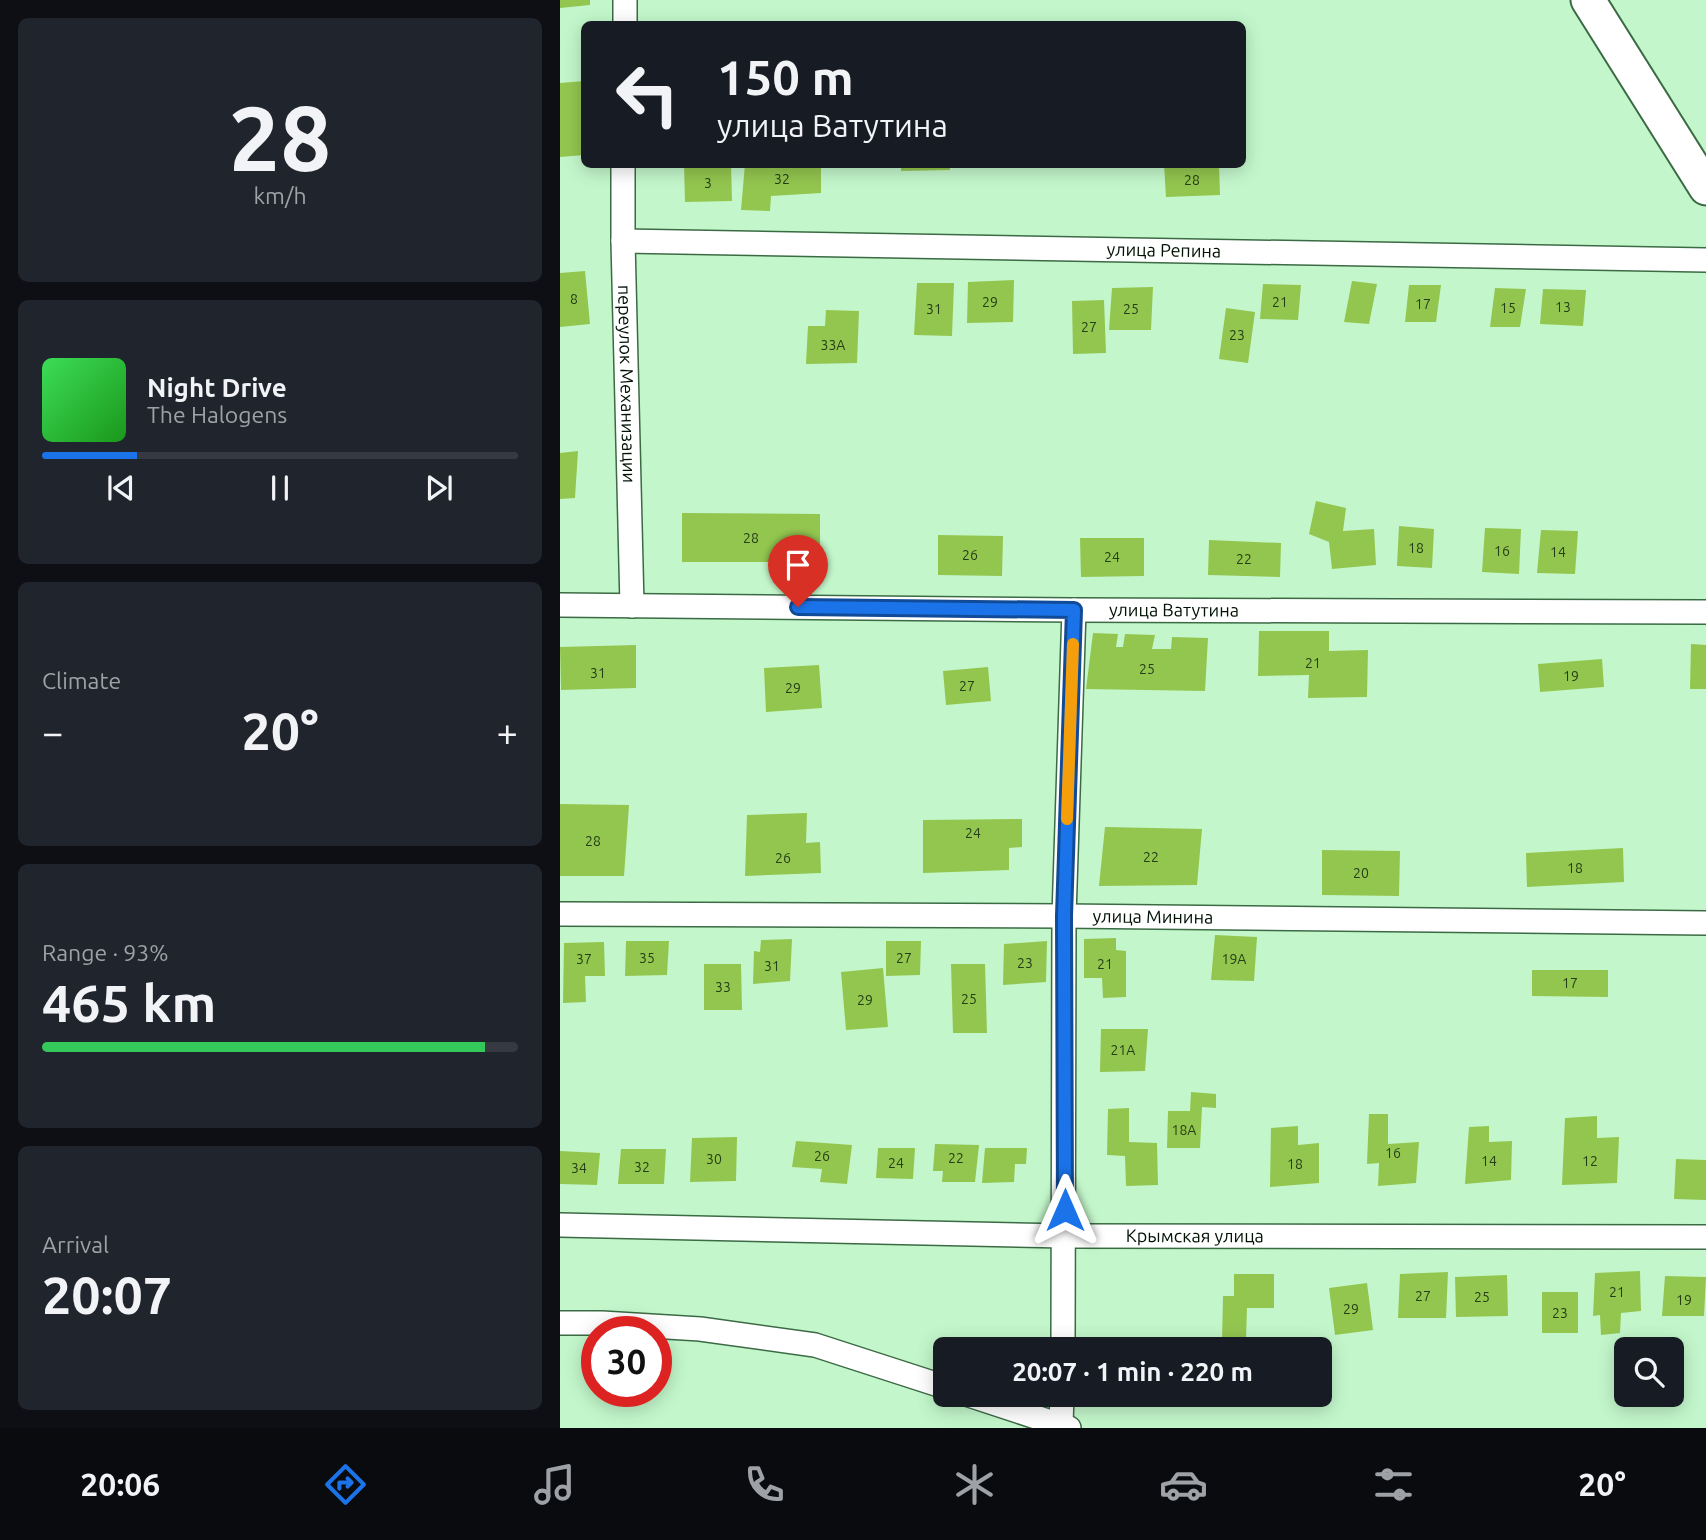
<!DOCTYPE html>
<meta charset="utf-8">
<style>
:root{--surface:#171b24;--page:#20242c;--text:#f1f3f6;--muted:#9ea1a6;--line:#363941;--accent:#1a73e8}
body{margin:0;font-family:Ubuntu,sans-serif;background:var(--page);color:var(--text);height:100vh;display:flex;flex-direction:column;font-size:26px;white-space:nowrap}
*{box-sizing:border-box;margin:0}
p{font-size:23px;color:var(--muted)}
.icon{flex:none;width:38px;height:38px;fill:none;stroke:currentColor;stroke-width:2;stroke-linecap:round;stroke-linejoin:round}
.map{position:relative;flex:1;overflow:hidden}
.sheet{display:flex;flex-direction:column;gap:18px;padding:18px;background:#0d0f14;width:560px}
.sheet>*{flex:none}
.guide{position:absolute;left:21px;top:21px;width:665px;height:147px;border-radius:10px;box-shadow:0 4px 18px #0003;background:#171b24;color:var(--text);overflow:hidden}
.buttons{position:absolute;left:1054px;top:1337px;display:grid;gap:14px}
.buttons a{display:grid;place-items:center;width:70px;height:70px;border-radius:10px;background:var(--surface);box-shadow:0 4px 18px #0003;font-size:35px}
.speed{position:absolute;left:21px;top:1316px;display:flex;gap:14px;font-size:35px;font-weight:700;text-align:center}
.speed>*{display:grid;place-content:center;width:91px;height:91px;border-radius:50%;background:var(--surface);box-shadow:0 4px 18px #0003;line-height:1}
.speed .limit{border:10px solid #d22;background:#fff;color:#111}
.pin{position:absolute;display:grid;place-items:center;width:60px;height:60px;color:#fff;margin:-72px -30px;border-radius:50% 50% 50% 0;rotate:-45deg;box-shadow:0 0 7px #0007}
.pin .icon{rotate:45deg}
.me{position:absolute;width:77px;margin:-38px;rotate:0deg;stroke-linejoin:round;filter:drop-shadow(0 0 5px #0008)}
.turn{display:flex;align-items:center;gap:24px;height:147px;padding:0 21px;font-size:32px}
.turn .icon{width:91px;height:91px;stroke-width:2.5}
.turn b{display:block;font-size:49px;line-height:60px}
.big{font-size:52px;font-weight:700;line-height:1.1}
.sheet .widget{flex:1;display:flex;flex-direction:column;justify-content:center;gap:10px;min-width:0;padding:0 24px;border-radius:10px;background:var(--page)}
.sheet .dial{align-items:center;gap:0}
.dial b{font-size:91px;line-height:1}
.song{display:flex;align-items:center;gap:21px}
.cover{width:84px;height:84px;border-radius:10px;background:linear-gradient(135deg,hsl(130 70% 55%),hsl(120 70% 35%))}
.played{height:7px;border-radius:4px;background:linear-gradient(90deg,var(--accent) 20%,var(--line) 20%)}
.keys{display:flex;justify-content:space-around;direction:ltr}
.heat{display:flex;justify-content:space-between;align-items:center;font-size:38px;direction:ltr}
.charge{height:10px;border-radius:5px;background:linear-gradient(90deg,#34c759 93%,var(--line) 0)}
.trip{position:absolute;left:373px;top:1337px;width:399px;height:70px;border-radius:10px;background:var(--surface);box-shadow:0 4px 18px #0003;font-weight:700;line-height:70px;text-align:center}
.dock{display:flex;height:112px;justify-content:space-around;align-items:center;background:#090b0e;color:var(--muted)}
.dock .icon{width:49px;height:49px}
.dock .selected{color:var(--accent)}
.dock b{font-size:32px;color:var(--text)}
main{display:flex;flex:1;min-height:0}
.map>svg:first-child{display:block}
</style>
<main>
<section class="sheet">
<div class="widget dial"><b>28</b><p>km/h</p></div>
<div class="widget">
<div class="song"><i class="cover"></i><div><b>Night Drive</b><p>The Halogens</p></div></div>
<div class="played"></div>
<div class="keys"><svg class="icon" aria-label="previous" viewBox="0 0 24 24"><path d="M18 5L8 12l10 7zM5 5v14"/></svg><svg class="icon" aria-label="pause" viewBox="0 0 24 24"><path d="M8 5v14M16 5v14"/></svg><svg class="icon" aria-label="next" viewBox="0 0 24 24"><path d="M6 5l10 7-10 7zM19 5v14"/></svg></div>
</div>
<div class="widget"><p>Climate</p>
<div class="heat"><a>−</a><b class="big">20°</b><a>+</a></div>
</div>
<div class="widget"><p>Range · 93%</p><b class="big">465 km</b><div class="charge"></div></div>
<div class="widget"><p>Arrival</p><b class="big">20:07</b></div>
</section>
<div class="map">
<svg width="1146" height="1428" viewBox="0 0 1146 1428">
<rect width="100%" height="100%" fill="#c3f7cb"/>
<!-- building -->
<g fill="#93c64f">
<path d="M0,0H30V5L0,8Z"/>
<path d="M24,81V155L0,157V83Z"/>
<path d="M124,164H171L172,201L125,202Z"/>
<path d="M185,164H261V193L211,196L210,211L181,210Z"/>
<path d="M341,164H390V170L341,171Z"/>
<path d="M604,164H659L660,195L606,197Z"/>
<path d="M25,271L30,324L0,327V273Z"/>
<path d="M454,280L453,322L407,323L408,282Z"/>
<path d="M792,281L817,284L809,324L784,322Z"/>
<path d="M357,283H394L392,336L354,335Z"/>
<path d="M703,284L741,285L738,320L700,319Z"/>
<path d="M849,285H881L876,322H845Z"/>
<path d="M593,287L591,330H549L552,288Z"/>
<path d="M935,288L966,289L960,327H930Z"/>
<path d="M983,289L1026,290L1023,326L980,324Z"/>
<path d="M544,300L546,353L513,354L512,301Z"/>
<path d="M666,308L695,312L688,363L659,359Z"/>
<path d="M266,310L299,311L297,363L246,364L248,326H265Z"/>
<path d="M18,451L15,498L0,499V453Z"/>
<path d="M756,501L786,508L783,531L814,529L816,565L772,569L769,542L749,534Z"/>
<path d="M122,513L260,514V562H122Z"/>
<path d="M839,526L874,529L872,568L837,566Z"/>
<path d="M925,528L961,529L959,574L922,572Z"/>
<path d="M981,530L1018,531L1015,574L977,573Z"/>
<path d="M378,535L443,536L442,576L378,575Z"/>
<path d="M520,538H584V576L521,577Z"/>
<path d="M649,540L721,543L720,577L648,575Z"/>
<path d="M699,631H769V651L808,650L807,697L748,698L749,675L698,676Z"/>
<path d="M533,633L558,634L556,647H563L565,634L595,635L592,649H611L612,637L648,638L645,691L526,689Z"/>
<path d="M1131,644L1146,645V689H1130Z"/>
<path d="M76,645V688L1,690L0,647Z"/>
<path d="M1042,659L1044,687L980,692L978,664Z"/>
<path d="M259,665L262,708L206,712L204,668Z"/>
<path d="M428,667L431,701L386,705L383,671Z"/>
<path d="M0,804L69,805L64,876H0Z"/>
<path d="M247,813L246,843L260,842L261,873L185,876L187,815Z"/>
<path d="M462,819V847L449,848V870L363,873V820Z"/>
<path d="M545,827L642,829L637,885L539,886Z"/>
<path d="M1063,848L1064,882L967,887L966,853Z"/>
<path d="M762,850L840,851L839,896L762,895Z"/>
<path d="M655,935L697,937L694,981L651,980Z"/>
<path d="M556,938V950L566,951V997L543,998L542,978H524V939Z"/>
<path d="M232,939L230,981L193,984L194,951L200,952L201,940Z"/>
<path d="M66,941H109L107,975L65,976Z"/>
<path d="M326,941H361L360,975L326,976Z"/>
<path d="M487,941L486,982L443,985L444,944Z"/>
<path d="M44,942L45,976H25L26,1002L3,1003L4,943Z"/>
<path d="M144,964H181L182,1010H144Z"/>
<path d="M391,964H425L427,1033H393Z"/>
<path d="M323,968L328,1027L286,1030L281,972Z"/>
<path d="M972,970H1048V997L972,996Z"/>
<path d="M541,1029H588L585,1071L540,1072Z"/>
<path d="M631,1092L656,1094V1108L642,1107L640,1148H607L608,1111H630Z"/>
<path d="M569,1108V1142L597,1143L598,1185L566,1186L565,1156L547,1155L548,1109Z"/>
<path d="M809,1114H828V1144L859,1142L856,1183L818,1186L819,1163L807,1164Z"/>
<path d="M1037,1116V1138L1059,1137L1057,1183L1002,1185L1005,1118Z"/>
<path d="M738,1126V1145L759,1143V1183L710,1187L711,1128Z"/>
<path d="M929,1126V1142L952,1141L951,1180L905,1184L909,1127Z"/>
<path d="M177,1137L176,1181L130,1182L132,1138Z"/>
<path d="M236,1141L292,1145L287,1184L260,1182L262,1169L232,1167Z"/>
<path d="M375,1144L419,1145L415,1182H382L383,1171H373Z"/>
<path d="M318,1148H355L353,1179L316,1178Z"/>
<path d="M425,1148H467L466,1164H455L454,1182L422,1183Z"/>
<path d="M61,1149H106L104,1184H58Z"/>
<path d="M0,1151L40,1153L37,1185L0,1184Z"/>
<path d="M1116,1159L1146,1160V1200L1114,1199Z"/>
<path d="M1080,1271L1081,1311L1061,1313L1060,1333L1041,1335L1040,1315L1033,1316L1035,1273Z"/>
<path d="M888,1272L886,1318H838L840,1274Z"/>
<path d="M674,1274H714V1308H687L686,1339L662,1341L663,1296H674Z"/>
<path d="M947,1275L948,1316L896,1317L895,1277Z"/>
<path d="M1105,1276L1146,1277L1144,1316H1102Z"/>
<path d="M807,1283L813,1330L775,1335L769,1288Z"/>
<rect x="982" y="1292" width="36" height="41"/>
</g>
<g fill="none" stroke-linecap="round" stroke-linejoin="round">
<!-- street casing -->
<g stroke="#3b6a44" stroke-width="26">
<g id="street">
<path d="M65,24V0"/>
<path id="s1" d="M63,164V241L72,606"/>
<path id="s2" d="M63,241L1146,260"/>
<path id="s3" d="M0,605L514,610L1146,612"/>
<path id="s4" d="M0,914L504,916L1146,923"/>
<path id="s5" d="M0,1225L505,1236L1146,1237"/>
<path d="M0,1323H42L140,1329L255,1345L385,1387"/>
<path d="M503,1349L504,916L514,610"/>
<path d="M409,1395L509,1428"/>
<path d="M501,1424L502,1395"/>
</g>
</g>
<!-- secondary casing -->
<g stroke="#3b6a44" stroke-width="37">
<path id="secondary" d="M1028,0L1146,188"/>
</g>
<!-- street -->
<use href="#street" stroke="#fff" stroke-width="23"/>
<!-- secondary -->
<use href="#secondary" stroke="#fff" stroke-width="33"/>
</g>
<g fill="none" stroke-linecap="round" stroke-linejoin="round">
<!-- route casing -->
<g stroke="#114b97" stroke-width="18">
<path id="route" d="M238,607L514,610L504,916L505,1210"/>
</g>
<!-- route -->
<use href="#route" stroke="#1a73e8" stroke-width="12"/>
<!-- slow -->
<path stroke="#f59e0b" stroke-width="12" d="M507,819L513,644"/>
</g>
<g text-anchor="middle" stroke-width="6" stroke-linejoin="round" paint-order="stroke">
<!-- number labels -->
<g font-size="14" fill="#263e17">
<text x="222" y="184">32</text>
<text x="632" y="185">28</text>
<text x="148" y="188">3</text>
<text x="14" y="304">8</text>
<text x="430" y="307">29</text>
<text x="720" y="307">21</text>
<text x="863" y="309">17</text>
<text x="1003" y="312">13</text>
<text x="948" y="313">15</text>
<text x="374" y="314">31</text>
<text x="571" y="314">25</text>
<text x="529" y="332">27</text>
<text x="677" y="340">23</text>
<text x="273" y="350">33А</text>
<text x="191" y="543">28</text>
<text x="856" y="553">18</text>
<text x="942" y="556">16</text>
<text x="998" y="557">14</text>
<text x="410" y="560">26</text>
<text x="552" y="562">24</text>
<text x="684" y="564">22</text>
<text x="753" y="668">21</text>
<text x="587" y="674">25</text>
<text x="38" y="678">31</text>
<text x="1011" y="681">19</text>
<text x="407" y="691">27</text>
<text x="233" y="693">29</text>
<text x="413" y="838">24</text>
<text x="33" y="846">28</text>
<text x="591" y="862">22</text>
<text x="223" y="863">26</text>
<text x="1015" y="873">18</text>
<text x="801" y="878">20</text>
<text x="87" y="963">35</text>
<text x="344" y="963">27</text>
<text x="24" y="964">37</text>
<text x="674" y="964">19А</text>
<text x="465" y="968">23</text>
<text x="545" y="969">21</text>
<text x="212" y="971">31</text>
<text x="1010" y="988">17</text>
<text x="163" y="992">33</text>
<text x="409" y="1004">25</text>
<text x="305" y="1005">29</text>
<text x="563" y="1055">21А</text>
<text x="624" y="1135">18А</text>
<text x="833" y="1158">16</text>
<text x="262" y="1161">26</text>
<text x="396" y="1163">22</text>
<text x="154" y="1164">30</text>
<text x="929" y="1166">14</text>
<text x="1030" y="1166">12</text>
<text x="336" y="1168">24</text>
<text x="735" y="1169">18</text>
<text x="82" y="1172">32</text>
<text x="19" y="1173">34</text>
<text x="1057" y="1297">21</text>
<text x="863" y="1301">27</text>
<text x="922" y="1302">25</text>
<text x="1124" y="1305">19</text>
<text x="791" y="1314">29</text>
<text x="1000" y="1318">23</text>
</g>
<!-- street labels -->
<g font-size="18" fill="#011104" stroke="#dffee4">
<text dy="6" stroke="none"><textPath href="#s2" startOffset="541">улица Репина</textPath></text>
<text dy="6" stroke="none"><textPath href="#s1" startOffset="220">переулок Механизации</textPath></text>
<text dy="6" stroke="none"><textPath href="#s3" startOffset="614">улица Ватутина</textPath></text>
<text dy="6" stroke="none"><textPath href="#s4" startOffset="593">улица Минина</textPath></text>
<text dy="6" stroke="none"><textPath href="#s5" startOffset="635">Крымская улица</textPath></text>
</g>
</g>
</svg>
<div class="buttons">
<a><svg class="icon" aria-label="search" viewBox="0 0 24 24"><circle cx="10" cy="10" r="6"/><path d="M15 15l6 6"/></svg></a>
</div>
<div class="speed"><div class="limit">30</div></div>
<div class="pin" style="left:238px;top:607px;background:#d93025"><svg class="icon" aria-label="arrive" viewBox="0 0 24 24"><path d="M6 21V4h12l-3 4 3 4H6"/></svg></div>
<svg class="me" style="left:505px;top:1210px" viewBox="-20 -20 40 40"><path d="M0-17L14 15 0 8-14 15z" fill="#1a73e8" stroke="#fff" stroke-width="4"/></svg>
<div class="trip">20:07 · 1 min · 220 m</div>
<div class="guide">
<div class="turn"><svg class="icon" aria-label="left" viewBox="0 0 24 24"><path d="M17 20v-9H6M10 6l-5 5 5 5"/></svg><div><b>150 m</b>улица Ватутина</div></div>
</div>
</div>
</main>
<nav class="dock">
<b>20:06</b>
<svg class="icon selected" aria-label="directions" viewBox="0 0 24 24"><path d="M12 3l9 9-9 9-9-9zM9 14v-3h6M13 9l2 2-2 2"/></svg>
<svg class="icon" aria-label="music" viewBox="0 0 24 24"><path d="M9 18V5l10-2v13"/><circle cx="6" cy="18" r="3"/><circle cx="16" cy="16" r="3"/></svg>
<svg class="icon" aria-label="phone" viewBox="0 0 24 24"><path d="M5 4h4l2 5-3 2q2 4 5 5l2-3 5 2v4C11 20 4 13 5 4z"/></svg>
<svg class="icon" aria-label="climate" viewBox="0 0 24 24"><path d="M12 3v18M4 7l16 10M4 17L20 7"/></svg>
<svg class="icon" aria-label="car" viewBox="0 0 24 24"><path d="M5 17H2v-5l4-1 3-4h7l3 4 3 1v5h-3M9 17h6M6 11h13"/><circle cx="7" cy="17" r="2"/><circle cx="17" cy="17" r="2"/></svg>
<svg class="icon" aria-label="filters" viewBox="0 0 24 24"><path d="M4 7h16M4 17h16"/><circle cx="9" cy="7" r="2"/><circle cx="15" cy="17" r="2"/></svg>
<b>20°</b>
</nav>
